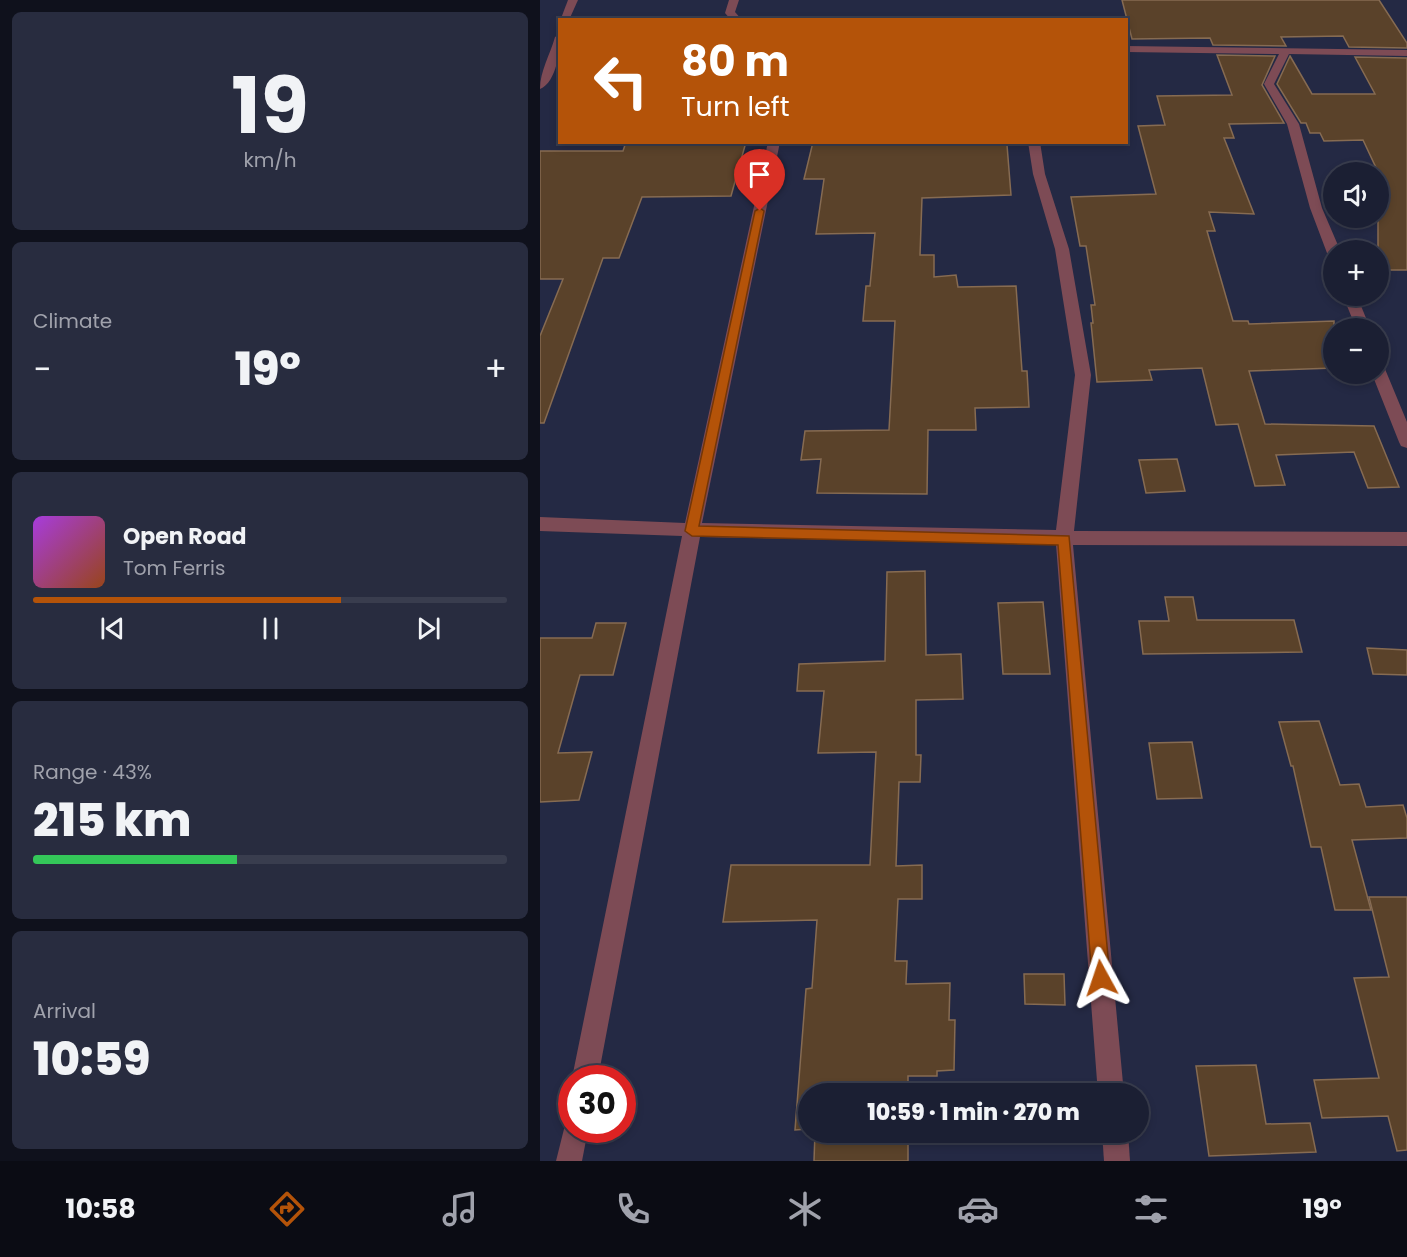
<!DOCTYPE html>
<meta charset="utf-8">
<style>
:root{--surface:#1b1f33;--page:#282c3f;--text:#f1f3f6;--muted:#a0a2ac;--line:#393d4e;--accent:#b45309}
body{margin:0;font-family:Poppins,sans-serif;background:var(--page);color:var(--text);height:100vh;display:flex;flex-direction:column;font-size:22px;white-space:nowrap}
*{box-sizing:border-box;margin:0}
p{font-size:20px;color:var(--muted)}
.icon{flex:none;width:33px;height:33px;fill:none;stroke:currentColor;stroke-width:2;stroke-linecap:round;stroke-linejoin:round}
.map{position:relative;flex:1;overflow:hidden}
.panel{display:flex;flex-direction:column;gap:12px;padding:12px;background:#0f111c;width:540px}
.panel>*{flex:none}
.hud{position:absolute;left:18px;top:18px;width:570px;height:126px;border-radius:0px;box-shadow:0 3px 9px #0003,0 0 0 2px var(--line);background:#b45309;color:#fff;overflow:hidden}
.tools{position:absolute;left:783px;top:162px;display:grid;gap:12px}
.tools a{display:grid;place-items:center;width:66px;height:66px;border-radius:50%;background:var(--surface);box-shadow:0 3px 9px #0003,0 0 0 2px var(--line);font-size:30px}
.speed{position:absolute;left:18px;top:1065px;display:flex;gap:12px;font-size:30px;font-weight:700;text-align:center}
.speed>*{display:grid;place-content:center;width:78px;height:78px;border-radius:50%;background:var(--surface);box-shadow:0 3px 9px #0003,0 0 0 2px var(--line);line-height:1}
.speed .limit{border:9px solid #d22;background:#fff;color:#111}
.pin{position:absolute;display:grid;place-items:center;width:51px;height:51px;color:#fff;margin:-62px -26px;border-radius:50% 50% 50% 0;rotate:-45deg;box-shadow:0 0 6px #0007}
.pin .icon{rotate:45deg}
.me{position:absolute;width:66px;margin:-33px;rotate:355deg;stroke-linejoin:round;filter:drop-shadow(0 0 4px #0008)}
.turn{display:flex;align-items:center;gap:21px;height:126px;padding:0 24px;font-size:27px}
.turn .icon{width:78px;height:78px;stroke-width:2.5}
.turn b{display:block;font-size:42px;line-height:51px}
.big{font-size:45px;font-weight:800;line-height:1.1}
.panel .card{flex:1;display:flex;flex-direction:column;justify-content:center;gap:9px;min-width:0;padding:0 21px;border-radius:9px;background:var(--page)}
.panel .dial{align-items:center;gap:0}
.dial b{font-size:78px;line-height:1}
.song{display:flex;align-items:center;gap:18px}
.cover{width:72px;height:72px;border-radius:9px;background:linear-gradient(135deg,hsl(280 70% 55%),hsl(20 70% 35%))}
.played{height:6px;border-radius:3px;background:linear-gradient(90deg,var(--accent) 65%,var(--line) 65%)}
.keys{display:flex;justify-content:space-around;direction:ltr}
.heat{display:flex;justify-content:space-between;align-items:center;font-size:33px;direction:ltr}
.charge{height:9px;border-radius:4px;background:linear-gradient(90deg,#34c759 43%,var(--line) 0)}
.trip{position:absolute;left:258px;top:1083px;width:351px;height:60px;border-radius:30px;background:var(--surface);box-shadow:0 3px 9px #0003,0 0 0 2px var(--line);font-weight:800;line-height:60px;text-align:center}
.tab-bar{display:flex;height:96px;justify-content:space-around;align-items:center;background:#0b0c14;color:var(--muted)}
.tab-bar .icon{width:42px;height:42px}
.tab-bar .active{color:var(--accent)}
.tab-bar b{font-size:27px;color:var(--text)}
main{display:flex;flex:1;min-height:0}
.map>svg:first-child{display:block}
</style>
<main>
<section class="panel">
<div class="card dial"><b>19</b><p>km/h</p></div>
<div class="card"><p>Climate</p>
<div class="heat"><a>−</a><b class="big">19°</b><a>+</a></div>
</div>
<div class="card">
<div class="song"><i class="cover"></i><div><b>Open Road</b><p>Tom Ferris</p></div></div>
<div class="played"></div>
<div class="keys"><svg class="icon" aria-label="previous" viewBox="0 0 24 24"><path d="M18 5L8 12l10 7zM5 5v14"/></svg><svg class="icon" aria-label="pause" viewBox="0 0 24 24"><path d="M8 5v14M16 5v14"/></svg><svg class="icon" aria-label="next" viewBox="0 0 24 24"><path d="M6 5l10 7-10 7zM19 5v14"/></svg></div>
</div>
<div class="card"><p>Range · 43%</p><b class="big">215 km</b><div class="charge"></div></div>
<div class="card"><p>Arrival</p><b class="big">10:59</b></div>
</section>
<div class="map">
<svg width="867" height="1161" viewBox="0 0 867 1161">
<rect width="100%" height="100%" fill="#242944"/>
<!-- building -->
<g fill="#5a422a" stroke="#866b52" stroke-width="1.5">
<path d="M582,0H839L867,43V48L809,47L803,36L741,37L746,46L673,45L670,38L592,39Z"/>
<path d="M677,55L735,56L722,85L744,123L689,124L694,138H684L714,214L669,212L675,231H667L693,321H708L709,324L794,321V368L709,371L725,424L834,426L859,487L828,488L814,452L736,455L745,485L715,486L698,424L676,425L662,368L609,370L612,380L557,382L551,323H553L551,305H555L546,246H540L531,197L616,194L598,126L625,125L617,96L692,95Z"/>
<path d="M750,56L772,94H835L815,57L867,58V270H838V172L823,140L784,141L780,133H770L766,123H761L737,84Z"/>
<path d="M86,142H206L191,196L102,197L79,258H63L4,423H0V336L23,279H0V151H83Z"/>
<path d="M273,142L467,145L471,195L382,198L380,255H394V277L416,275L418,287L476,286L482,371H487L489,407L435,408L436,430H388L387,494L277,493L281,459L261,460L265,431L349,430L355,321H323L326,286H330L335,233L276,234L284,179H264Z"/>
<path d="M637,459L645,491L606,493L599,460Z"/>
<path d="M385,571L386,655L421,654L423,699L376,700V755H381L380,782H359L356,866L382,865V899H358L355,961H367L366,984L410,983L409,1020H415L414,1070L397,1071V1076H368V1094H268V1129L255,1130L266,989L272,988L277,920L183,922L191,865H330L336,752L278,753L284,691H257L259,664L345,661L347,572Z"/>
<path d="M625,597H653L657,620H754L762,652L603,654L599,621H629Z"/>
<path d="M503,602L510,674H463L458,603Z"/>
<path d="M56,623H86L73,675H40L18,753L52,752L39,800L0,802V638H52Z"/>
<path d="M827,648L867,650V675L833,674Z"/>
<path d="M779,721L800,785L819,784L826,807L863,805L867,818V838L812,840L831,910H795L781,847H771L753,766H751L739,722Z"/>
<path d="M652,742L662,798L617,799L609,743Z"/>
<path d="M829,897H867V1150L857,1151L848,1116L782,1118L774,1080L839,1078L814,978L849,977Z"/>
<path d="M484,974H524L525,1005L485,1004Z"/>
<path d="M716,1065L726,1124L770,1123L776,1152L669,1156L656,1066Z"/>
<path d="M275,1132H368V1161H274Z"/>
</g>
<g fill="none" stroke-linecap="round" stroke-linejoin="round">
<!-- street -->
<g fill="#7d4b55" fill-rule="evenodd">
<path d="M28,0H38L29,20L20,21Z"/>
<path d="M189,0H199L195,12L202,20H191L185,13Z"/>
<path d="M20,34C20,50 17,82 0,89C0,71 10,55 15,37Z"/>
<path d="M586,46L867,50V56L749,54L734,84L759,124L782,208L800,250H794V257L787,253L770,208L747,124L724,84L739,54L586,52Z"/>
<path d="M228,142H240L162,523L516,530L535,375L515,249L493,174L488,142H500L505,174L529,249L551,375L534,531L867,532V546L533,545L584,1094H558L516,544L160,537L58,1078H32L142,536L0,531V517L145,523Z"/>
<path d="M803,296H817L830,328H816Z"/>
<path d="M838,364L845,369L867,422V448L861,446L859,442L832,374H838Z"/>
<path d="M32,1119V1130H48L42,1161H16L26,1121Z"/>
<path d="M562,1132H588L590,1161H564Z"/>
</g>
</g>
<!-- route -->
<path fill="#b45309" stroke="#753606" stroke-width="1.5" d="M220,208L224,211L159,526L529,536L570,978L568,984L561,987L555,984L552,978L518,545L152,536L145,531L215,211Z"/>
</svg>
<div class="tools">
<a><svg class="icon" aria-label="sound" viewBox="0 0 24 24"><path d="M4 9h4l5-4v14l-5-4H4zM17 9q2 3 0 6"/></svg></a>
<a>+</a>
<a>−</a>
</div>
<div class="speed"><div class="limit">30</div></div>
<div class="pin" style="left:220px;top:211px;background:#d93025"><svg class="icon" aria-label="arrive" viewBox="0 0 24 24"><path d="M6 21V4h12l-3 4 3 4H6"/></svg></div>
<svg class="me" style="left:561px;top:978px" viewBox="-20 -20 40 40"><path d="M0-17L14 15 0 8-14 15z" fill="#b45309" stroke="#fff" stroke-width="4"/></svg>
<div class="trip">10:59 · 1 min · 270 m</div>
<div class="hud">
<div class="turn"><svg class="icon" aria-label="left" viewBox="0 0 24 24"><path d="M17 20v-9H6M10 6l-5 5 5 5"/></svg><div><b>80 m</b>Turn left</div></div>
</div>
</div>
</main>
<nav class="tab-bar">
<b>10:58</b>
<svg class="icon active" aria-label="directions" viewBox="0 0 24 24"><path d="M12 3l9 9-9 9-9-9zM9 14v-3h6M13 9l2 2-2 2"/></svg>
<svg class="icon" aria-label="music" viewBox="0 0 24 24"><path d="M9 18V5l10-2v13"/><circle cx="6" cy="18" r="3"/><circle cx="16" cy="16" r="3"/></svg>
<svg class="icon" aria-label="phone" viewBox="0 0 24 24"><path d="M5 4h4l2 5-3 2q2 4 5 5l2-3 5 2v4C11 20 4 13 5 4z"/></svg>
<svg class="icon" aria-label="climate" viewBox="0 0 24 24"><path d="M12 3v18M4 7l16 10M4 17L20 7"/></svg>
<svg class="icon" aria-label="car" viewBox="0 0 24 24"><path d="M5 17H2v-5l4-1 3-4h7l3 4 3 1v5h-3M9 17h6M6 11h13"/><circle cx="7" cy="17" r="2"/><circle cx="17" cy="17" r="2"/></svg>
<svg class="icon" aria-label="filters" viewBox="0 0 24 24"><path d="M4 7h16M4 17h16"/><circle cx="9" cy="7" r="2"/><circle cx="15" cy="17" r="2"/></svg>
<b>19°</b>
</nav>
